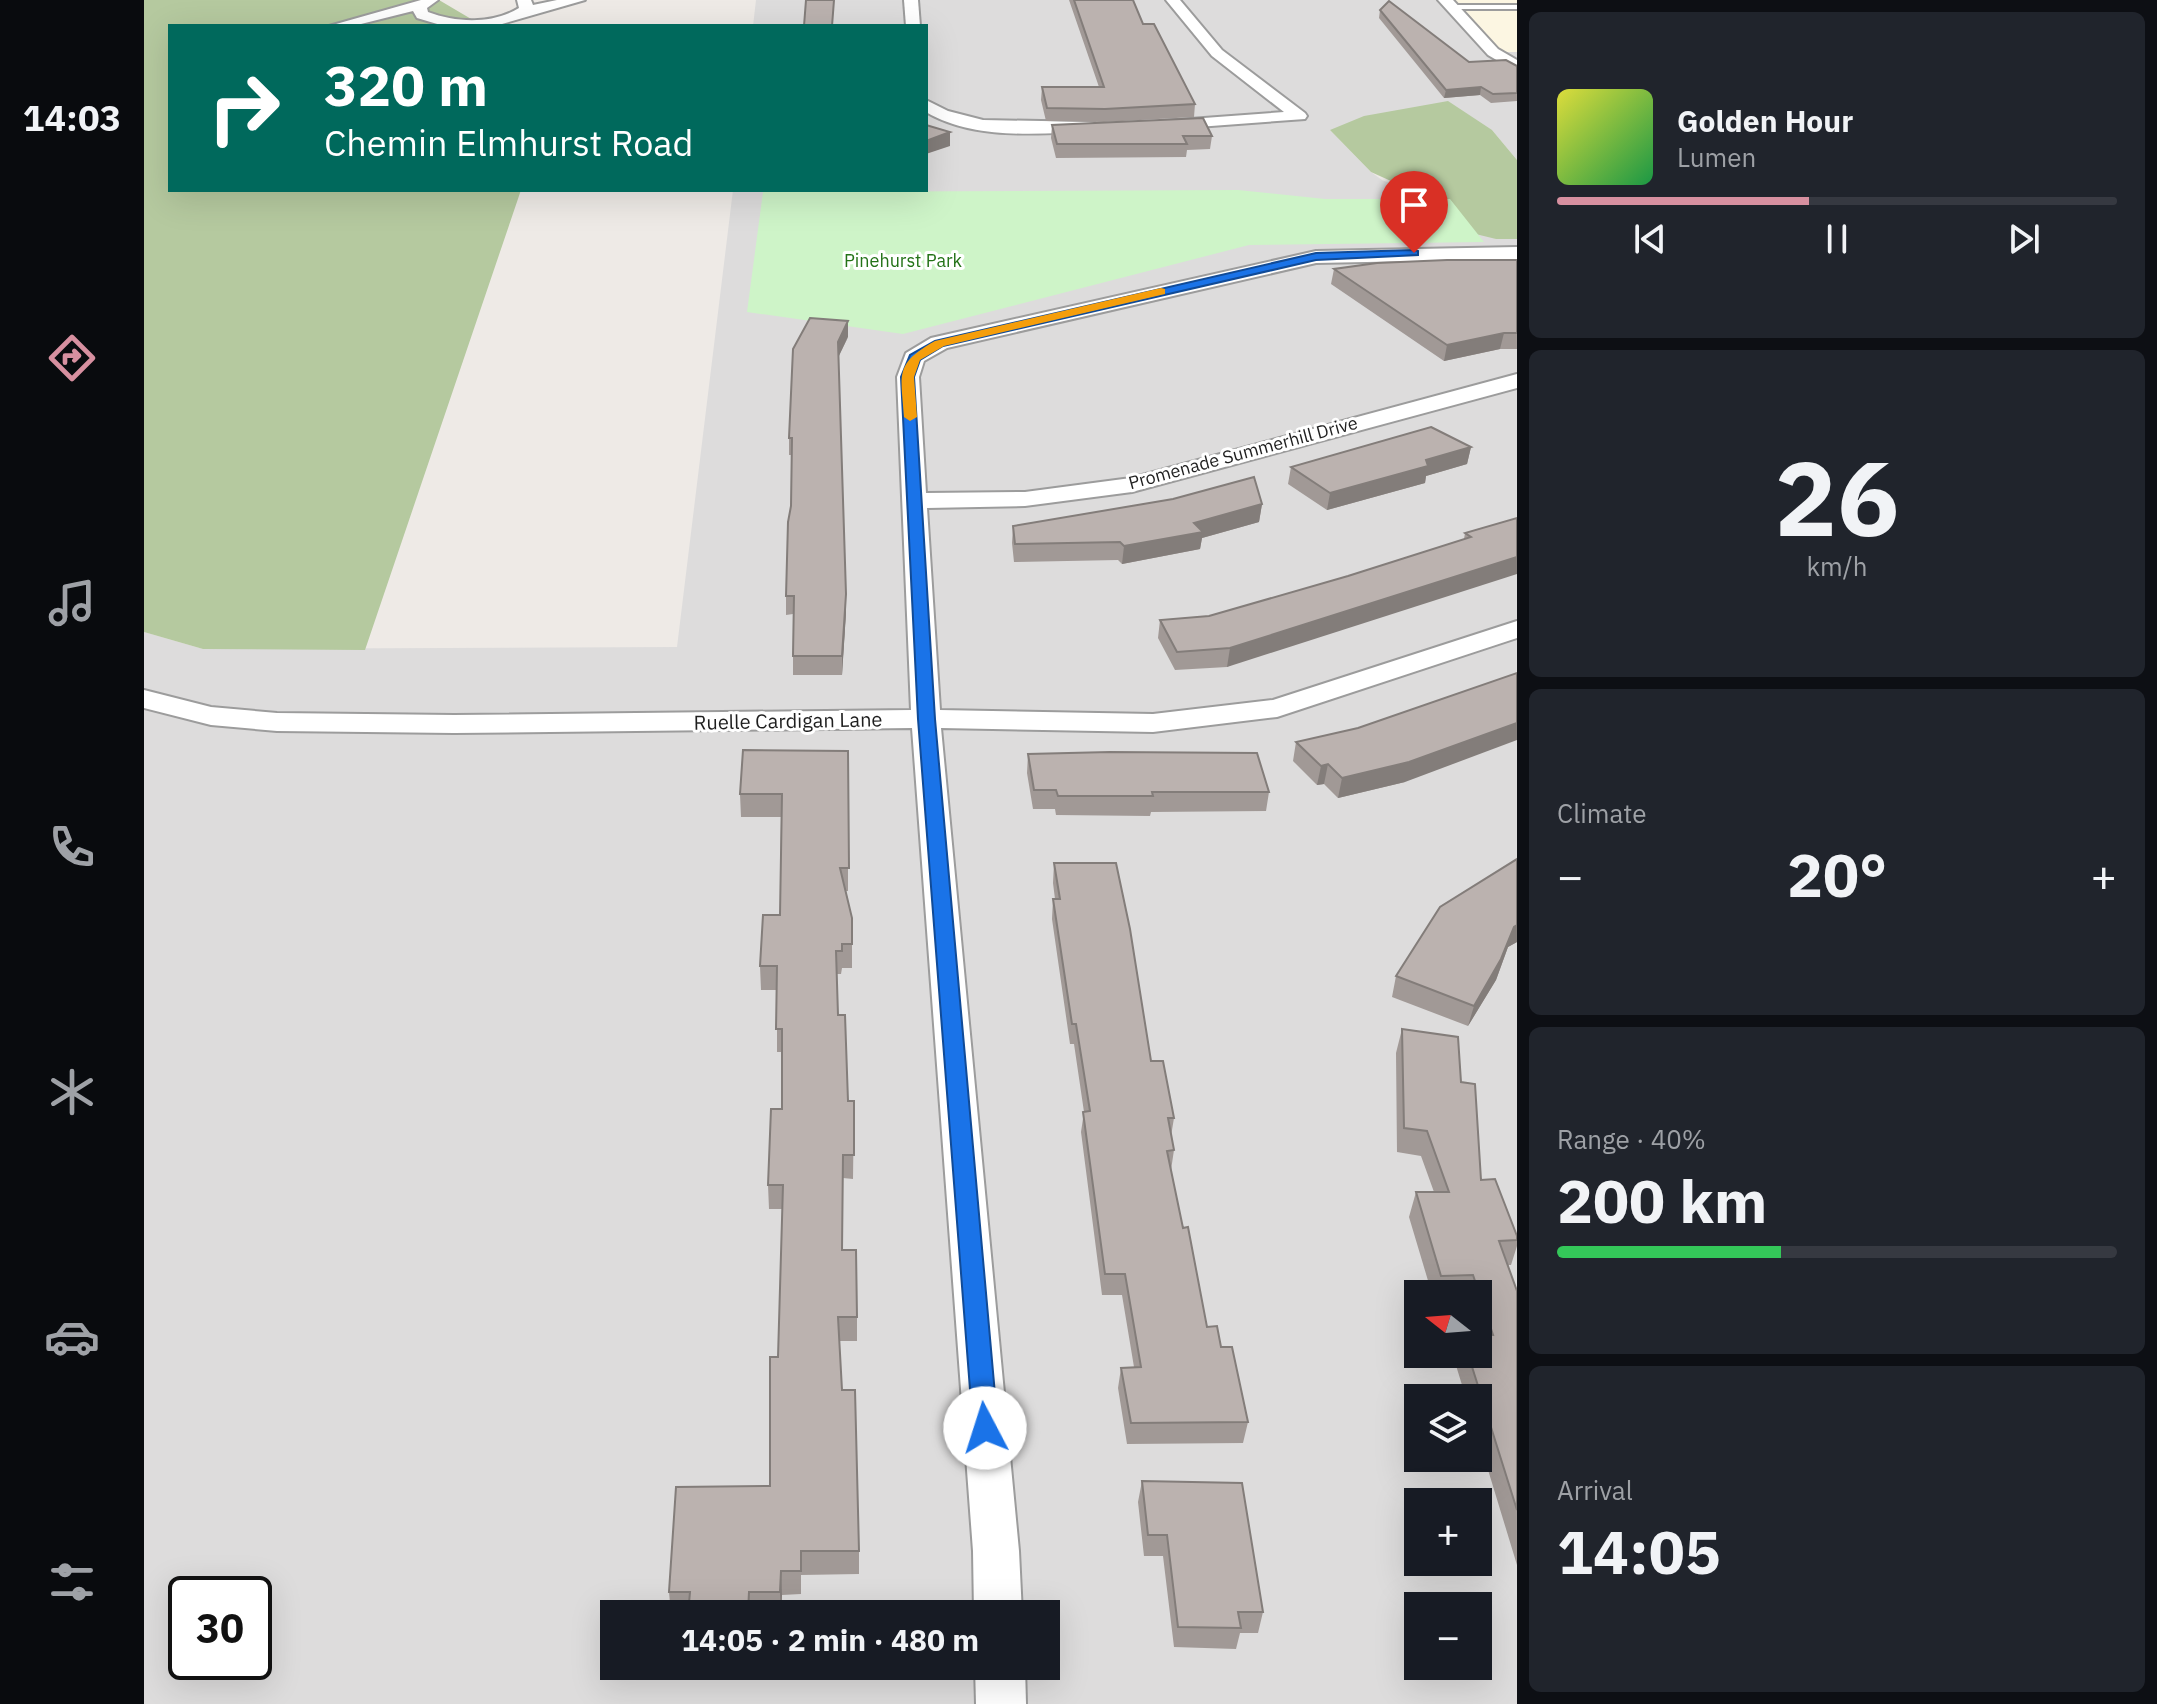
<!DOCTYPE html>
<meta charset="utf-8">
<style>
:root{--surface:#171b24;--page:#20242c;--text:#f1f3f6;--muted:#9ea1a6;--line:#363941;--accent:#d790a0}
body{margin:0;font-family:"IBM Plex Sans",sans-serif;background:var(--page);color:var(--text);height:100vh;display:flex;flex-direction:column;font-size:30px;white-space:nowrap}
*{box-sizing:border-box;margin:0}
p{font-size:26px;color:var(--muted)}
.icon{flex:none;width:44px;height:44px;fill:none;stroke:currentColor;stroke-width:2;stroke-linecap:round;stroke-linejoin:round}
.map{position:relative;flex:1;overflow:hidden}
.details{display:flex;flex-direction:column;gap:12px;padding:12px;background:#0d0f14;width:640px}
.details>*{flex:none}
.hud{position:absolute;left:24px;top:24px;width:760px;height:168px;border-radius:0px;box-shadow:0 8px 32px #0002;background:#00695c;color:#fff;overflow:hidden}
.needle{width:52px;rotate:287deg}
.tools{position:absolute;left:1260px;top:1280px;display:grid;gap:16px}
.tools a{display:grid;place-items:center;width:88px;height:88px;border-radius:0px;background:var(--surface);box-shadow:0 8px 32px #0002;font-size:40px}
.speed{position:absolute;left:24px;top:1576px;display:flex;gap:16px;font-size:40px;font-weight:700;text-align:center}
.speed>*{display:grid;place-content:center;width:104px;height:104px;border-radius:50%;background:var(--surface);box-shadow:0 8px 32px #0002;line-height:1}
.speed .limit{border:4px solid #111;border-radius:12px;background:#fff;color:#111}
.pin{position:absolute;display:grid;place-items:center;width:68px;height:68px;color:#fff;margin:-82px -34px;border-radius:50% 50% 50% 0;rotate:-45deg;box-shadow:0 0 8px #0007}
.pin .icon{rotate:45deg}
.me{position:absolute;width:88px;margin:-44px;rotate:355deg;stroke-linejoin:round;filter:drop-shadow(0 0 6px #0008)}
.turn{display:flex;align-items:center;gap:28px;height:168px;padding:0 24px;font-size:36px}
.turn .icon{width:104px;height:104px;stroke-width:2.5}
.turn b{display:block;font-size:56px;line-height:68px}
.big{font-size:60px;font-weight:700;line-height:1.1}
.details .tile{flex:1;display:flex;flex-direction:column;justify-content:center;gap:12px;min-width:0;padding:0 28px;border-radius:12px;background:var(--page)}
.details .dial{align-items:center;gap:0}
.dial b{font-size:104px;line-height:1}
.song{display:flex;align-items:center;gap:24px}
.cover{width:96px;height:96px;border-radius:12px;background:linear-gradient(135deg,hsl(60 70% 55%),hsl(140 70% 35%))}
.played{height:8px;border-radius:4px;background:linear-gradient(90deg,var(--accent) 45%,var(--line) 45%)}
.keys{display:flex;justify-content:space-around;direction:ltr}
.heat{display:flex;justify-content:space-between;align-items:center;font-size:44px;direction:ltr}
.charge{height:12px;border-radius:6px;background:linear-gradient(90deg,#34c759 40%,var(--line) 0)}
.trip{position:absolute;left:456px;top:1600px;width:460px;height:80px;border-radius:0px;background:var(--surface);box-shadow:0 8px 32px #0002;font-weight:700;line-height:80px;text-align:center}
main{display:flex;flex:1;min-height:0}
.tabs{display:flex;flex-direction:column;width:144px;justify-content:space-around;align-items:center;background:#090b0e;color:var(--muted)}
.tabs .icon{width:56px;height:56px}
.tabs .current{color:var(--accent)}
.tabs b{font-size:36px;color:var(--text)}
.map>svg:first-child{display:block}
</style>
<main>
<nav class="tabs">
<b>14:03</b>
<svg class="icon current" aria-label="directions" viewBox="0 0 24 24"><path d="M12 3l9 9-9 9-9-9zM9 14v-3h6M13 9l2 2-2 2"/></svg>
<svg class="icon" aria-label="music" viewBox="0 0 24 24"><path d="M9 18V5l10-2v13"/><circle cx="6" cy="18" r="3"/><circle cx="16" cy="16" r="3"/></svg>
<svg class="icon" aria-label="phone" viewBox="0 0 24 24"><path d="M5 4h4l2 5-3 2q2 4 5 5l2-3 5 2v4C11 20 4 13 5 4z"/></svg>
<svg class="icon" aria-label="climate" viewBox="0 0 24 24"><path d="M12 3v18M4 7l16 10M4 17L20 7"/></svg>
<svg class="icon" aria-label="car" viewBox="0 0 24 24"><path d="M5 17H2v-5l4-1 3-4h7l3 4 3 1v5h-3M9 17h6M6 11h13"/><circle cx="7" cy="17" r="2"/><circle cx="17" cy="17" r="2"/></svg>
<svg class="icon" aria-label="filters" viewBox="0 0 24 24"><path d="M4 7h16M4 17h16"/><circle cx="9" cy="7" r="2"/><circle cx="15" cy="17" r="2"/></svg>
</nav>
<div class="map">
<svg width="1373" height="1704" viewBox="0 0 1373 1704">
<rect width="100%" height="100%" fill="#eeeae6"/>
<!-- residential -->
<path fill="#dddcdc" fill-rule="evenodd" d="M612,0H1301L1349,52H1373V160L1348,130H1186L1227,172L1238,180L1300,205L1352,239H1373V1704H0V632L59,649L533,647L589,190H782V26H609ZM1274,1294H1334V1354H1274ZM1274,1398H1334V1458H1274ZM1274,1502H1334V1562H1274ZM42,1594H110V1662H42ZM1274,1606H1334V1666H1274ZM470,1614H902V1666H470Z"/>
<!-- education -->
<path fill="#fcf6e2" d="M1301,0H1373V52H1349Z"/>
<!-- forest -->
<g fill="#b5c99f">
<path d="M0,0H295L339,26H26V190H377L221,650L59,649L0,632Z"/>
<path d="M1304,101L1348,130L1373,160V239H1352L1299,226L1300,205L1227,172L1186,130L1220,116Z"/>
</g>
<!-- park -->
<path fill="#cef4c8" d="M1094,190L1181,199H1306L1340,242L1105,245L759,334L603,312L619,192Z"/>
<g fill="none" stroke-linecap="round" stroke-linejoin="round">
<!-- service casing -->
<g stroke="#9c9c9c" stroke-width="4">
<path id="service" d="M1305,5H1373V9H1308Z"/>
</g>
<!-- minor casing -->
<g stroke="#9c9c9c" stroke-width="4">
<g id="minor">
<path d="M277,0H294L283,8L284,12C313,23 349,24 375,8L373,0H387L389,5L413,0H441L351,26H300L273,18L269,11L209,26H185Z"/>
<path d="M760,0H774L776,26H762Z"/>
<path d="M1022,0H1036L1078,50L1161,113L1163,116L1161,119L1013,130L1011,126L1019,121L1140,112L1068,56Z"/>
<path d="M1294,0H1309L1354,49L1373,60V72L1344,55Z"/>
<path d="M782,100L804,111L839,120L949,122L957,127L949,132C895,133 831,141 782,112Z"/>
<path d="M1373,247V259L1172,263L803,348L780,361L775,377L782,493L881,492L987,478L1373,374V388L988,492L881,506L783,508L796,710L1009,714L1129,700L1373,621V638L1133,717L1009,732L797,728L875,1551L878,1614H830L829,1551L768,728L310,733L133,731L67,725L0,708V690L67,707L133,713L310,715L767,710L753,377L762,353L787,338L1172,251Z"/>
<path d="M831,1666H881L882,1704H832Z"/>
</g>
</g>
<!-- service -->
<use href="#service" fill="#fff" fill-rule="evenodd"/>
<!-- minor -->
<use href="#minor" fill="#fff" fill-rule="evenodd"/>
</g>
<!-- wall -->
<g fill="#a19996">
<path d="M925,0H989L999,24L1051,104L1050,117L960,122L902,121L897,100L898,87H955Z"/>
<path d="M1236,10L1325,62L1373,66V101L1347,103L1336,95L1300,98L1235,18Z"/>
<path d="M908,125L1068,136L1066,149L1043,150L1042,157L912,158L907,138Z"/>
<path d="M1373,260V349H1356L1300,361L1187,284L1190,269Z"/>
<path d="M704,337L694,357L702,612L698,675H649V614L642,615V596L647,506V455H645V438Z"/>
<path d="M1327,447L1323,464L1282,476L1281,483L1183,510L1144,484L1147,467Z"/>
<path d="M1118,504L1115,522L1058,538L1056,549L978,564L974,560L870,562L868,543L869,526Z"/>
<path d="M1373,518L1083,667L1031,670L1014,638L1016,620L1065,616L1204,576L1320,539L1321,533Z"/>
<path d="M1152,742L1261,782L1194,798L1180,784L1173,785L1149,761Z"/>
<path d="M704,751V891H702L708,918V968H698L697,974H693L694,1015L704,1101H710L709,1179L699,1178L698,1250L713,1317V1341H695L698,1390L715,1551V1574L657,1575V1594L638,1595L637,1614H527L525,1592L626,1486L634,1357L639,1209H625L624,1185L638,1109V1052H633V990H617L616,966L636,915L637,817H597L596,794Z"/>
<path d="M884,754L1125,792L1122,811L1007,812L1006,816L912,815L911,809H889L883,773Z"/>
<path d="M1373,859V942L1364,947L1352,980L1324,1026L1248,997L1252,976Z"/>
<path d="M910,863L1007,1061L1030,1118L1027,1136L1030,1150L1027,1170L1039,1228L1063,1327L1077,1347L1104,1422L1099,1443L983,1444L974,1388L977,1368L990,1367L978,1295H958L937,1132L940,1112L930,1044H926L908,919L909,899H911L909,883Z"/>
<path d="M1258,1029L1317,1082L1337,1180L1373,1236V1246L1367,1265H1364L1373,1291V1565L1334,1437V1398H1322L1310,1359L1312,1354H1334V1294H1288L1265,1217L1272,1192H1290L1277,1156L1253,1152L1252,1053Z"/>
<path d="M998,1481L1119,1612L1114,1633H1096L1092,1649L1030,1647L1019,1556H1000L994,1502Z"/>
</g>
<!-- shaded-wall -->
<g fill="#837d7a">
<path d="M1337,87L1336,95L1300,98L1302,90Z"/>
<path d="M806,132V146L782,154V141Z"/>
<path d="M704,321V337L694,358V342Z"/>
<path d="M1360,333L1356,349L1300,361L1303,345Z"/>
<path d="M1327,447L1323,464L1282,476L1281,483L1183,510L1186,493L1282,460Z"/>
<path d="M1118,504L1115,522L1058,538L1056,549L978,564L980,546L1050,523Z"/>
<path d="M1373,557V574L1083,667L1086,648Z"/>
<path d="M702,594V612L698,675V656Z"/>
<path d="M1373,723V740L1261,782L1194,798L1198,778Z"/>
<path d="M1184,764L1180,784L1173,785L1177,766Z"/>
<path d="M1373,925V942L1364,947L1352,980L1324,1026L1330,1006L1370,927Z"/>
<path d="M637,1571L638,1595L637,1614L636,1592Z"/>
</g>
<!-- building -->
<g fill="#bbb2af" stroke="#837d7a" stroke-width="2">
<path d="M662,0H690L688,26H660Z"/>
<path d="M930,0H989L999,24H1010L1051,104L961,109L903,108L898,87H960Z"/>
<path d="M1245,1L1325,62L1362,60L1373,66V93L1349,94L1337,87L1302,90L1236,10Z"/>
<path d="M1059,118L1068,136H1039L1043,144H913L908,125Z"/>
<path d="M782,125L806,132L782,141Z"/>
<path d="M1303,260H1373V333H1360L1303,345L1190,269L1233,263Z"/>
<path d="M666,318L704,321L694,342L702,594L698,656H649L650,596H642L644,522L647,506L648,438H645L649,349Z"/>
<path d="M1287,427L1327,447L1282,460L1284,466L1186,493L1147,467Z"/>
<path d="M1110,477L1118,504L1050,523L1059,532L980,546L976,542L871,544L869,526L1029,499Z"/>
<path d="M1373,518V557L1086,648L1033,652L1016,620L1065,616L1204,576L1327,537L1321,533Z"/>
<path d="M1373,673V723L1265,762L1198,778L1184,764L1177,766L1152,742L1214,728Z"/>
<path d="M599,750L704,751L705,868H696L708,918V944H698V951H692L694,1015H701L704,1101H710V1155H699L698,1250H712L713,1317H694L698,1390H711L715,1551H657V1571H637L636,1592H605L604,1613L544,1614L546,1592H525L532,1487L626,1486V1357H634L639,1185H624L627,1109H638V1029H632L633,966H616L619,915H636L638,794H596Z"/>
<path d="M966,752L1113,753L1125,792H1008L1009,796H914L912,790H890L884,754Z"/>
<path d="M1373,859V925L1370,927L1357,959L1330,1006L1252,976L1296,907Z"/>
<path d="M910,863H972L986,929L1007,1061H1019L1030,1118H1024L1030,1150L1023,1151L1039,1228L1044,1227L1063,1327L1073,1326L1077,1347H1088L1104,1422L987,1423L977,1368L997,1367L981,1274H961L939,1112L946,1111L932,1024H928L909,899H916Z"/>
<path d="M1258,1029L1314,1037L1317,1082L1331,1084L1337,1180L1351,1179L1373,1236V1240L1355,1241L1373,1291V1510L1324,1354H1334V1334L1349,1335L1329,1275L1297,1276L1272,1192H1305L1283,1131L1260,1128Z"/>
<path d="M998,1481L1098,1483L1119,1612H1094L1097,1628L1034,1627L1023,1535H1004Z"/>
</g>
<!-- route -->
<path fill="#1a73e8" stroke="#114b97" stroke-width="2" d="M1270,250L1274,251V255L1172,260L799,346L776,360L770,377L791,719L854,1428L850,1436L841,1439L833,1436L829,1428L774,719L757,377L766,355L791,341L1172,253Z"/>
<!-- slow -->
<path fill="#f59e0b" d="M1017,288L1021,289V294L800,346L776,360L770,377L773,417L766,421L760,417C757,374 750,364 791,341Z"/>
<g text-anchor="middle" stroke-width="6" stroke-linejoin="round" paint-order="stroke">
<!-- far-park labels -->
<g font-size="18" fill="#237217" stroke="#fff">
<text x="759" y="267">Pinehurst Park</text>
</g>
<!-- far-street labels -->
<g font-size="18" fill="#1f1f1f" stroke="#fff">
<text transform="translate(1099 453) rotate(-15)" y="6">Promenade Summerhill Drive</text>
</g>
<!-- street labels -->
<g font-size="20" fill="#1f1f1f" stroke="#fff">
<text transform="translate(644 721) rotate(-1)" y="7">Ruelle Cardigan Lane</text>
</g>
</g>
</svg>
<div class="tools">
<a><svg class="needle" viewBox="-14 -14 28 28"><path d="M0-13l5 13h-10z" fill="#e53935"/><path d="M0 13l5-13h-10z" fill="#9ea1a6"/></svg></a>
<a><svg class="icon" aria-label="layers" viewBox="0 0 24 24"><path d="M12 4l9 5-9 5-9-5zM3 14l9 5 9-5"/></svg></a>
<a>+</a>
<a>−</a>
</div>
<div class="speed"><div class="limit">30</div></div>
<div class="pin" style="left:1270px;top:253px;background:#d93025"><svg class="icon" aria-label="arrive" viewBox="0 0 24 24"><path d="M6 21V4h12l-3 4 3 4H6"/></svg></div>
<svg class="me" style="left:841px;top:1428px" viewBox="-20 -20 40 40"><circle r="19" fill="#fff"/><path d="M0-13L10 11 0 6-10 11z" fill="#1a73e8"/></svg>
<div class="trip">14:05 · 2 min · 480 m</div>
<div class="hud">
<div class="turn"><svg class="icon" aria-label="right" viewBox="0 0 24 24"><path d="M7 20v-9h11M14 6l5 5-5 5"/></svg><div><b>320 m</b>Chemin Elmhurst Road</div></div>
</div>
</div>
<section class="details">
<div class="tile">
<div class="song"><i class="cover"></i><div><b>Golden Hour</b><p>Lumen</p></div></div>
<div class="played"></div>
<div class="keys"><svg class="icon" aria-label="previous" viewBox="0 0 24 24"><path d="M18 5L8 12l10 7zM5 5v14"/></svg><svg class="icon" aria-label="pause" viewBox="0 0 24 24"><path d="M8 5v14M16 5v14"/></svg><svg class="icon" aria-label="next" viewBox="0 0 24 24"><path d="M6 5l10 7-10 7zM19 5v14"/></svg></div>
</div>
<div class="tile dial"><b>26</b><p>km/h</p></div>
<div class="tile"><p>Climate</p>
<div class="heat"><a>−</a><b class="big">20°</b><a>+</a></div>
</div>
<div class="tile"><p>Range · 40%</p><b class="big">200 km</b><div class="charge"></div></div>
<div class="tile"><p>Arrival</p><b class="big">14:05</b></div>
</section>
</main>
